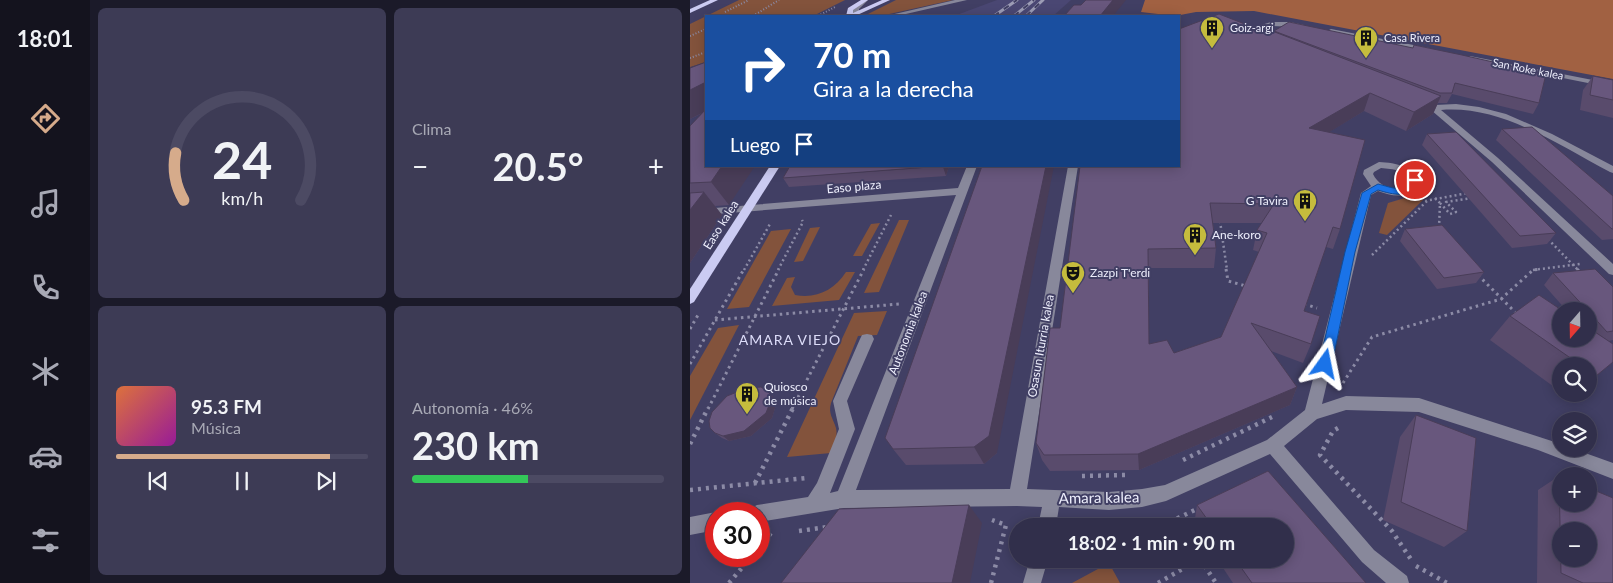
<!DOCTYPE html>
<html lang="es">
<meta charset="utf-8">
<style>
:root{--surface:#312f4b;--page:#3d3b55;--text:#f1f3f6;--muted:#a8a9b5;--line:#4c4a63;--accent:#d6ab8b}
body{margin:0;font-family:Lato,sans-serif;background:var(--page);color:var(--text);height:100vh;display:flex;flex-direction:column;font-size:19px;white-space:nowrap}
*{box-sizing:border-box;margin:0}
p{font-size:16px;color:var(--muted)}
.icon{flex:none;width:28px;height:28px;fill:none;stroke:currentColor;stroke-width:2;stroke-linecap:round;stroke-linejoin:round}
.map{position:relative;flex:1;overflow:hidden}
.side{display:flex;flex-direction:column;gap:8px;padding:8px;background:#1b1a29;width:600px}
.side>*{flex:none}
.top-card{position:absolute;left:15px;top:15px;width:475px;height:152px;border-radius:0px;box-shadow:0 2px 12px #0003,0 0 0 1px var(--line);background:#1a4fa0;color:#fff;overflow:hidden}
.needle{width:32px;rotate:200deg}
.buttons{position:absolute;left:862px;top:302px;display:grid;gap:10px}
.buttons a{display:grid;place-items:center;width:45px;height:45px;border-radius:50%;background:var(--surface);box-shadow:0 2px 12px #0003,0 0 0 1px var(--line);font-size:25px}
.speed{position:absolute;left:15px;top:502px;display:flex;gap:10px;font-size:25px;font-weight:700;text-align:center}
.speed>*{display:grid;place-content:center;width:65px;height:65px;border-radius:50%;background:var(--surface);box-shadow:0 2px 12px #0003,0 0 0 1px var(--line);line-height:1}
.speed .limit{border:8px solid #d22;background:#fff;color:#111}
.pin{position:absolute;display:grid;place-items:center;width:42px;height:42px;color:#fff;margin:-21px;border:2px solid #fff;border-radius:50%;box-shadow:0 1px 5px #0007}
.me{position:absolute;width:55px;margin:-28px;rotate:12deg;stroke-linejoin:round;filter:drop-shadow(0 0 4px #0008)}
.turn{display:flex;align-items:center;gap:18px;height:105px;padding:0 25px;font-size:22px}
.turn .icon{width:65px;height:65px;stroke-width:2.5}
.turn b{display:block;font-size:35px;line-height:42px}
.then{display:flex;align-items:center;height:48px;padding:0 25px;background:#0003;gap:10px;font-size:19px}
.big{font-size:38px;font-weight:700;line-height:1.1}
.side .card{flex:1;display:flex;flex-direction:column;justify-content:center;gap:8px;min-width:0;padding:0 18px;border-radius:8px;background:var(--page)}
.side .dial{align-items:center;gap:0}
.dial svg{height:130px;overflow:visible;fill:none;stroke:var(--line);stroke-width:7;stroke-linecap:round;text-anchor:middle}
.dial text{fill:var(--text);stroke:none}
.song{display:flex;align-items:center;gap:15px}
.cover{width:60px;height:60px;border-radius:8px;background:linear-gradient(135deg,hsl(20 70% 55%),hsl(300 70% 35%))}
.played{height:5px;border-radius:2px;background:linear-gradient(90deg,var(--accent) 85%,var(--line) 85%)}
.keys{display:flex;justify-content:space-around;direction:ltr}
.heat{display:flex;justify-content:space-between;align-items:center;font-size:28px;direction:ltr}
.charge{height:8px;border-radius:4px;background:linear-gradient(90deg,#34c759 46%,var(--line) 0)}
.side .tiles{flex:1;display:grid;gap:8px;grid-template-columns:repeat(2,1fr)}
.trip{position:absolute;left:319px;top:518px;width:285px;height:50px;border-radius:25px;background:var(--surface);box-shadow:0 2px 12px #0003,0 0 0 1px var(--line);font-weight:700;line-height:50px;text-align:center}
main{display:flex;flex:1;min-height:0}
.tab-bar{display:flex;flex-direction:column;width:90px;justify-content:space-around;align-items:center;background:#14131e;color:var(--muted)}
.tab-bar .icon{width:35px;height:35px}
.tab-bar .current{color:var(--accent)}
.tab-bar b{font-size:22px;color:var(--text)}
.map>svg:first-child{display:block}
</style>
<main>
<nav class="tab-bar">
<b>18:01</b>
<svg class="icon current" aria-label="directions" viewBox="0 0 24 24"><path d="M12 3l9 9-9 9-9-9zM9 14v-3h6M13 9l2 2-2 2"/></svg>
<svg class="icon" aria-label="music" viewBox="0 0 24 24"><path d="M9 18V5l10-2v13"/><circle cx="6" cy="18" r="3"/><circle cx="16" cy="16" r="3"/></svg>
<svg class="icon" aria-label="phone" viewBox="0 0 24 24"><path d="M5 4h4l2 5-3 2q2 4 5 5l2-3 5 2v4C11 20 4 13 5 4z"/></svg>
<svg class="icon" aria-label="climate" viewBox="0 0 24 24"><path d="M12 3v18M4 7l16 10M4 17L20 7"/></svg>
<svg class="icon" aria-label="car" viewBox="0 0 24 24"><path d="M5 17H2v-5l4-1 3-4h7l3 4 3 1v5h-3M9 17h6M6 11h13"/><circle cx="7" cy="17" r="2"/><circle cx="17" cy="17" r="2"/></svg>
<svg class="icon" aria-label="filters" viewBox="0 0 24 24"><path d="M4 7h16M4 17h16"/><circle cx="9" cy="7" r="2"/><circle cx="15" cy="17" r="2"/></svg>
</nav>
<section class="side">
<div class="tiles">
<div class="card dial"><svg viewBox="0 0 100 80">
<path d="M14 69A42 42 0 1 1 86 69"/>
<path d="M14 69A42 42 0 0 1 9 40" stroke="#d6ab8b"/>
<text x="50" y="56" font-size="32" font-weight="700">24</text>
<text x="50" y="72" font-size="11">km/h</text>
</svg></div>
<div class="card"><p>Clima</p>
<div class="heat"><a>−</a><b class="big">20.5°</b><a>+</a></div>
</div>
<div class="card">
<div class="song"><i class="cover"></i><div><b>95.3 FM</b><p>Música</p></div></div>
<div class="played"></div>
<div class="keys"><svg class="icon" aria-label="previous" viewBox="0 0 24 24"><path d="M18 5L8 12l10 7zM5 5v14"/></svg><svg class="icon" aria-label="pause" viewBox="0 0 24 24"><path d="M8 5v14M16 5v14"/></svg><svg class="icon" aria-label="next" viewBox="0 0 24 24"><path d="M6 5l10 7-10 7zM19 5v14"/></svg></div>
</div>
<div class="card"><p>Autonomía · 46%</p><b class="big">230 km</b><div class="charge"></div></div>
</div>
</section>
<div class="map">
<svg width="923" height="583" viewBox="0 0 923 583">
<rect width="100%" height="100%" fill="#413f64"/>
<!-- built -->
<path fill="#4a4773" d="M307,0H381L363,16H264Z"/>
<!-- green -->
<g fill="#83533c">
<path d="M49,0H155L123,16H16V62L0,67V24Z"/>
<path d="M206,0H263L190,16L176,15Z"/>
<path d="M725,195L733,200L697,235L689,233L698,203Z"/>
<path d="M209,220H219L189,292L174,293Z"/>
<path d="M190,223L172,256H163L181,224Z"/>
<path d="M130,227L113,261L104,262L120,228Z"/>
<path d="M101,229L59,307L37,309L81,231Z"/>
<path d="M156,272H165L149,300L82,306L97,278L105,277L101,287L105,295C127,299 144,290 156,272Z"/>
<path d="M197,311L187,335L168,336L141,403C138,414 143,418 146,428C148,437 144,445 141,453L97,457L164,313Z"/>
<path d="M49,325L0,420V376L28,328Z"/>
<path d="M419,563L430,583H382Z"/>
</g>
<!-- forest -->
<path fill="#a16142" d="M455,0H923V79L564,11L506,12L485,16L451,12Z"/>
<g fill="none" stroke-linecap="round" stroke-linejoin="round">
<!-- path-far3 -->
<g stroke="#8c8ba6" stroke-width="2" stroke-dasharray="1 2" stroke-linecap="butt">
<path d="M35,12L59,0"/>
<path d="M63,16L89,0"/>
<path d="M128,16L145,7"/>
<path d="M0,36L16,29"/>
<path d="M0,58L16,52"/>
</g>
<!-- path-far2 -->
<g stroke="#8c8ba6" stroke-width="2.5" stroke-dasharray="2 3" stroke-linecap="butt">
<path d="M745,198L750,203L749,228"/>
<path d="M735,201L778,193"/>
<path d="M750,203L760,214L766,212L756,202L782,198"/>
<path d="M530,221L537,270"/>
<path d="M521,237H532"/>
<path d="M858,239L888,270"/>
<path d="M682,255L737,201"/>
<path d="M54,270L80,224"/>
<path d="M88,270L113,222L112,220"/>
<path d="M173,270L201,215"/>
<path d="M843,270L890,264"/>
</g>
<!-- path-far1 -->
<g stroke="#8c8ba6" stroke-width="3" stroke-dasharray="2.5 4" stroke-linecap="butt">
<path d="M536,269L538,281L556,286"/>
<path d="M887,269L890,272"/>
<path d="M788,275L828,315"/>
<path d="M614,304L627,308"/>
<path d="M25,320L209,304"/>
<path d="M0,329L8,315"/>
<path d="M0,364L54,269"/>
<path d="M653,383L682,337L811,299L843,270L851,269"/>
<path d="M18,409L89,269"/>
<path d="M102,409L174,269"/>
</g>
<!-- path -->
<g stroke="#8c8ba6" stroke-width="4.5" stroke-dasharray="3 5" stroke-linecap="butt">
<path d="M648,428L643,431L630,455L702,531L722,561"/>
<path d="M0,444L18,408"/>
<path d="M493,460L582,417"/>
<path d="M392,476L435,475"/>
<path d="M65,483L103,408"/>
<path d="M0,490L116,478"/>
<path d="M492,526L488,518L509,508"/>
<path d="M109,531L137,527"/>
<path d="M69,548L81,533"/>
<path d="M510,559L526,583"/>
<path d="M726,566L757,583"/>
<path d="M39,583L62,556"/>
<path d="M301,583L316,525L302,520"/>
<path d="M468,583L510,559"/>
</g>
<!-- minor -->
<g fill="#88889b" fill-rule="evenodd">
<path d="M172,0H178L169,9V16H163V9Z"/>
<path d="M265,0H277L207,16H196Z"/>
<path d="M581,22H600L614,25L611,27L581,26L569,31V35L577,41L574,43L564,37L563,31L568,26Z"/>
<path d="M641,29L739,48L743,50L739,52L639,32V30Z"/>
<path d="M780,56L923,84V88L783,60L779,58Z"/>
<path d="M727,100H733L745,105L766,104L789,107L816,114L862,134L923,166V173L920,172C868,145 812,105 751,110L808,158L923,264V275L919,274L802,162L741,110L727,104Z"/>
<path d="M689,162C706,163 726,166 730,185C719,199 703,197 688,191L681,195L632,404L656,396L729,398L871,444V449H884L923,463V479L848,450L729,412L656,410L627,419L594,446L684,550L717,576L719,583H696L672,562L580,454L476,501L452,507L419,510L369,507L366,526H348L352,507L327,506L154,508L69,522V514H58L61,508L67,505L118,497L127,483L149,429L143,401L170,339L172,335L177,334L182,335L184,339L157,401L165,429L140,493L148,491L266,195L0,216V210L268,188L277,166H287L166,490L320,489L378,166H388L337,489L419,492L452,489L475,485L577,440L615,410L671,193L681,186L673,174L674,170ZM691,168C703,169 717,170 720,184C708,195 689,187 683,174L684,172Z"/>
<path d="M26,512L30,514H26V530L0,535V517Z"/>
<path d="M340,559H358L351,583H333Z"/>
</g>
<!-- major -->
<g fill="#cbcbf2" fill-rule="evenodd">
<path d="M20,0H28L0,13V9Z"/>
<path d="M171,0H178L163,10V13L192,0H200L165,16H156L158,8Z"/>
<path d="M80,166H90L4,302L0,304V289Z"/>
</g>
<!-- rail casing -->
<g stroke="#9c9cb5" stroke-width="3">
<g id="rail">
<path d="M304,16L327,0"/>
<path d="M324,16L344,0"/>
<path d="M336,16L353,0"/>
</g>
</g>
<!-- rail -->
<use href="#rail" stroke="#413f64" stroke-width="2" stroke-dasharray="6" stroke-linecap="butt"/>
</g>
<!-- wall -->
<g fill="#594b6c" fill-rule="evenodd">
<path d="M573,31H584L849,103L843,114L762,94L757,103H748L743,114L716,131L674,111L639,132L650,229L643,249L636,247L614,311L621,344L613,363L581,351L607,387L600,405L449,470L360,471L352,460L346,443L370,328ZM523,223H572L567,230L563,250L569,252L531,337L484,353L459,344V268H524L526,248Z"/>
<path d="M0,68L39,205L25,206L32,215L0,263V126L13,113L0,119Z"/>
<path d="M903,76L923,80V118L890,110L893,90Z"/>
<path d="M812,129L923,196V239L912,240L806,140Z"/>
<path d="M737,134L866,233L857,244L822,248L732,145Z"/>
<path d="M259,166L256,176L99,187L93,178Z"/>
<path d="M292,166L307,453L294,464L216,465L203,449Z"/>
<path d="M715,229L794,272L786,283L747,289L710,241Z"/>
<path d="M863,273L923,287V340L919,341L923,362L899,382V366H871V392L800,340L820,316L899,339V311H877L854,285Z"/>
<path d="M79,392L84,398L86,405L82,418L61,436L39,441L32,438L25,433Z"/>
<path d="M873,394H885L879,398Z"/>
<path d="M726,415L777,531L754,547L693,520L710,437Z"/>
<path d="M578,471L676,583H543L527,559H595V526H505L504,525L507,505Z"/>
<path d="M869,476L923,583H847L848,490Z"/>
</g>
<!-- shaded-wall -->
<g fill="#493d58">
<path d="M423,0H436L423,16H410Z"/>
<path d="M16,82V111L0,119V90Z"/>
<path d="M680,93L674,111L615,147L619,128Z"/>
<path d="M751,96L743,114L716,131L724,112Z"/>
<path d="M32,166H65L39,205L21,182Z"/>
<path d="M253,166H259L256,176L253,167Z"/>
<path d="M356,166H364L307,453L294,464L284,447Z"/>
<path d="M14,192L32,215L0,263V210Z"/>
<path d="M607,387L600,405L449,470L448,454Z"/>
<path d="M79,392L84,398L86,405L82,418L61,436L39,441L33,436Z"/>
<path d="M279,505L292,523L280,583H262Z"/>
</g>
<!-- building -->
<g fill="#68577d" stroke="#493d58" fill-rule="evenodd">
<path d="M396,0H423L410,16H374L384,5H391Z"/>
<path d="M529,14L573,31L577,29L751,96L724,112L680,93L619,128L675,140L650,229L643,227L614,311L630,316L621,344L561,323L607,387L448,454L354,455L346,443L360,328H370L390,166H489V29ZM520,203L584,204L567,230L577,233L531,337L484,353L477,340L459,344L458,249L526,248Z"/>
<path d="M599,22L723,48L724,45L772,55L856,74L849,103L765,83L762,93H750L584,31Z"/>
<path d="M16,62V82L0,90V68Z"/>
<path d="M903,76L923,80V100L900,95Z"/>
<path d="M16,109V166H32L21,182L0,183V126Z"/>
<path d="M842,127L923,196V229H922L812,129Z"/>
<path d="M766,132L866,233L830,236L737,134Z"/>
<path d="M100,166H253L93,178Z"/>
<path d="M292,166H356L299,436L284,447L203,449L195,438Z"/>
<path d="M14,192L0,210V193Z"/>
<path d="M752,225L794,272L754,278L715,229Z"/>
<path d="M905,269L923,287V331L917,332L899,312V311H898L863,273Z"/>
<path d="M849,295L873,311H871V339H899V328L923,344V362L906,376L899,371V366H892L820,316Z"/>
<path d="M71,387L79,392L81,400L76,413L54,431L33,436L25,433L20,428L19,421L22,412L37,396L57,388Z"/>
<path d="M726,415L786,438L777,531L711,502Z"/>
<path d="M578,471L676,583H562L545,559H595V526H522L507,505Z"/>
<path d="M869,476L871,477V504H899V488L923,498V583H893L871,573ZM871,531H899V559H871Z"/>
<path d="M279,505L262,583H91L149,509Z"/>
</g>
<!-- route -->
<path fill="#1a73e8" stroke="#114b97" d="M722,178H729L730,185C718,198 704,195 688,190L681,194L665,252L642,364L640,368H631L629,364L655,252L672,193L688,184C701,187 716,195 722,178Z"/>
<!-- icons -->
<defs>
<g id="building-pin" transform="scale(1.25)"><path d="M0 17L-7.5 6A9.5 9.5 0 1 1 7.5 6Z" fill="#c5bc3d" stroke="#413f64"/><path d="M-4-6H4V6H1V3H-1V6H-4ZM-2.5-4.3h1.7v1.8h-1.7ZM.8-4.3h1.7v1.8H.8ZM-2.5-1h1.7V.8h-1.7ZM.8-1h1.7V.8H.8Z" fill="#111"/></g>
<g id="theatre-pin" transform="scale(1.25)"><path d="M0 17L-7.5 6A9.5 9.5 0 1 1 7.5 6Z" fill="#c5bc3d" stroke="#413f64"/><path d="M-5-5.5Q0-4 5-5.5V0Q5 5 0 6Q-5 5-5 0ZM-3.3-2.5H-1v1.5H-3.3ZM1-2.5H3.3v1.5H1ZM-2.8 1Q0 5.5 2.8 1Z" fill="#111"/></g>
</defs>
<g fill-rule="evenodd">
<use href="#building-pin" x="522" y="28"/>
<use href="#building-pin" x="676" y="38"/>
<use href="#building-pin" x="615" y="201"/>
<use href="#building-pin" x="505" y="235"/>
<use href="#theatre-pin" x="383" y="273"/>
<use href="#building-pin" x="57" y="394"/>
</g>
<g text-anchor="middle" stroke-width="4" stroke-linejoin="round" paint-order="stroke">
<!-- far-poi labels -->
<g font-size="11" fill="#edeefc" stroke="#413f64" text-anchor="start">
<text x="540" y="32">Goiz-argi</text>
<text x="694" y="42">Casa Rivera</text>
</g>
<!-- far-street labels -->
<g font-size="11" fill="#edeefc" stroke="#413f64">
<text transform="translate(838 69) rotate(11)" y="4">San Roke kalea</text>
</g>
<!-- street labels -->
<g font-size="12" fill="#edeefc" stroke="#413f64">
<text transform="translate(164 187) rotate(-5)" y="4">Easo plaza</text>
<text transform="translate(31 225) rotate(-58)" y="4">Easo kalea</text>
<text transform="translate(218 333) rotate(-69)" y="4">Autonomia kalea</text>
<text transform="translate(351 346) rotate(-80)" y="4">Osasun Iturria kalea</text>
</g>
<!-- poi labels -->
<g font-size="12" fill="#edeefc" stroke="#413f64" text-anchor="start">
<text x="598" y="205" text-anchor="end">G Tavira</text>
<text x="522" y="239">Ane-koro</text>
<text x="400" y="277">Zazpi T'erdi</text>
<text x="74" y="391">Quiosco<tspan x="74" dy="14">de música</tspan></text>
</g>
<!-- neighbourhood labels -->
<g font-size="14" letter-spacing="1" fill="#ddddf9" stroke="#413f64">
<text x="100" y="345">AMARA VIEJO</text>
</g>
<!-- near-street labels -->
<g font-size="15" fill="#edeefc" stroke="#413f64">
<text transform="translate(409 498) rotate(-1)" y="5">Amara kalea</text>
</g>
</g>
</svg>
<div class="buttons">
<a><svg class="needle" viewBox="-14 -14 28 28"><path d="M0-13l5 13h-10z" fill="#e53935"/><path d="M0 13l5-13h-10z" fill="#a8a9b5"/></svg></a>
<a><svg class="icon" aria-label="search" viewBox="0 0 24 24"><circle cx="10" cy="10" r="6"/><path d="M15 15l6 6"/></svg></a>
<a><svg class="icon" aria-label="layers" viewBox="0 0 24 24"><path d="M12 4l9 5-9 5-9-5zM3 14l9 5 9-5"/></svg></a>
<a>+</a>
<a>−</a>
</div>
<div class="speed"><div class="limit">30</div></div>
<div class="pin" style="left:725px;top:180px;background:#d93025"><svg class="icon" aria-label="arrive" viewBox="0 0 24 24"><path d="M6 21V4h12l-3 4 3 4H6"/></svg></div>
<svg class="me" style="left:635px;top:364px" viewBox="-20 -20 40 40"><path d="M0-17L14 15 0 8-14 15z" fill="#1a73e8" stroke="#fff" stroke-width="4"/></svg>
<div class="trip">18:02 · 1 min · 90 m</div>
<div class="top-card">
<div class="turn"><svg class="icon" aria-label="right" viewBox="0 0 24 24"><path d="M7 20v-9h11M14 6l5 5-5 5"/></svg><div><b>70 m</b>Gira a la derecha</div></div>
<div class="then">Luego<svg class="icon" aria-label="arrive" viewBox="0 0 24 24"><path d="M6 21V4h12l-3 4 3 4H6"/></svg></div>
</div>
</div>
</main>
